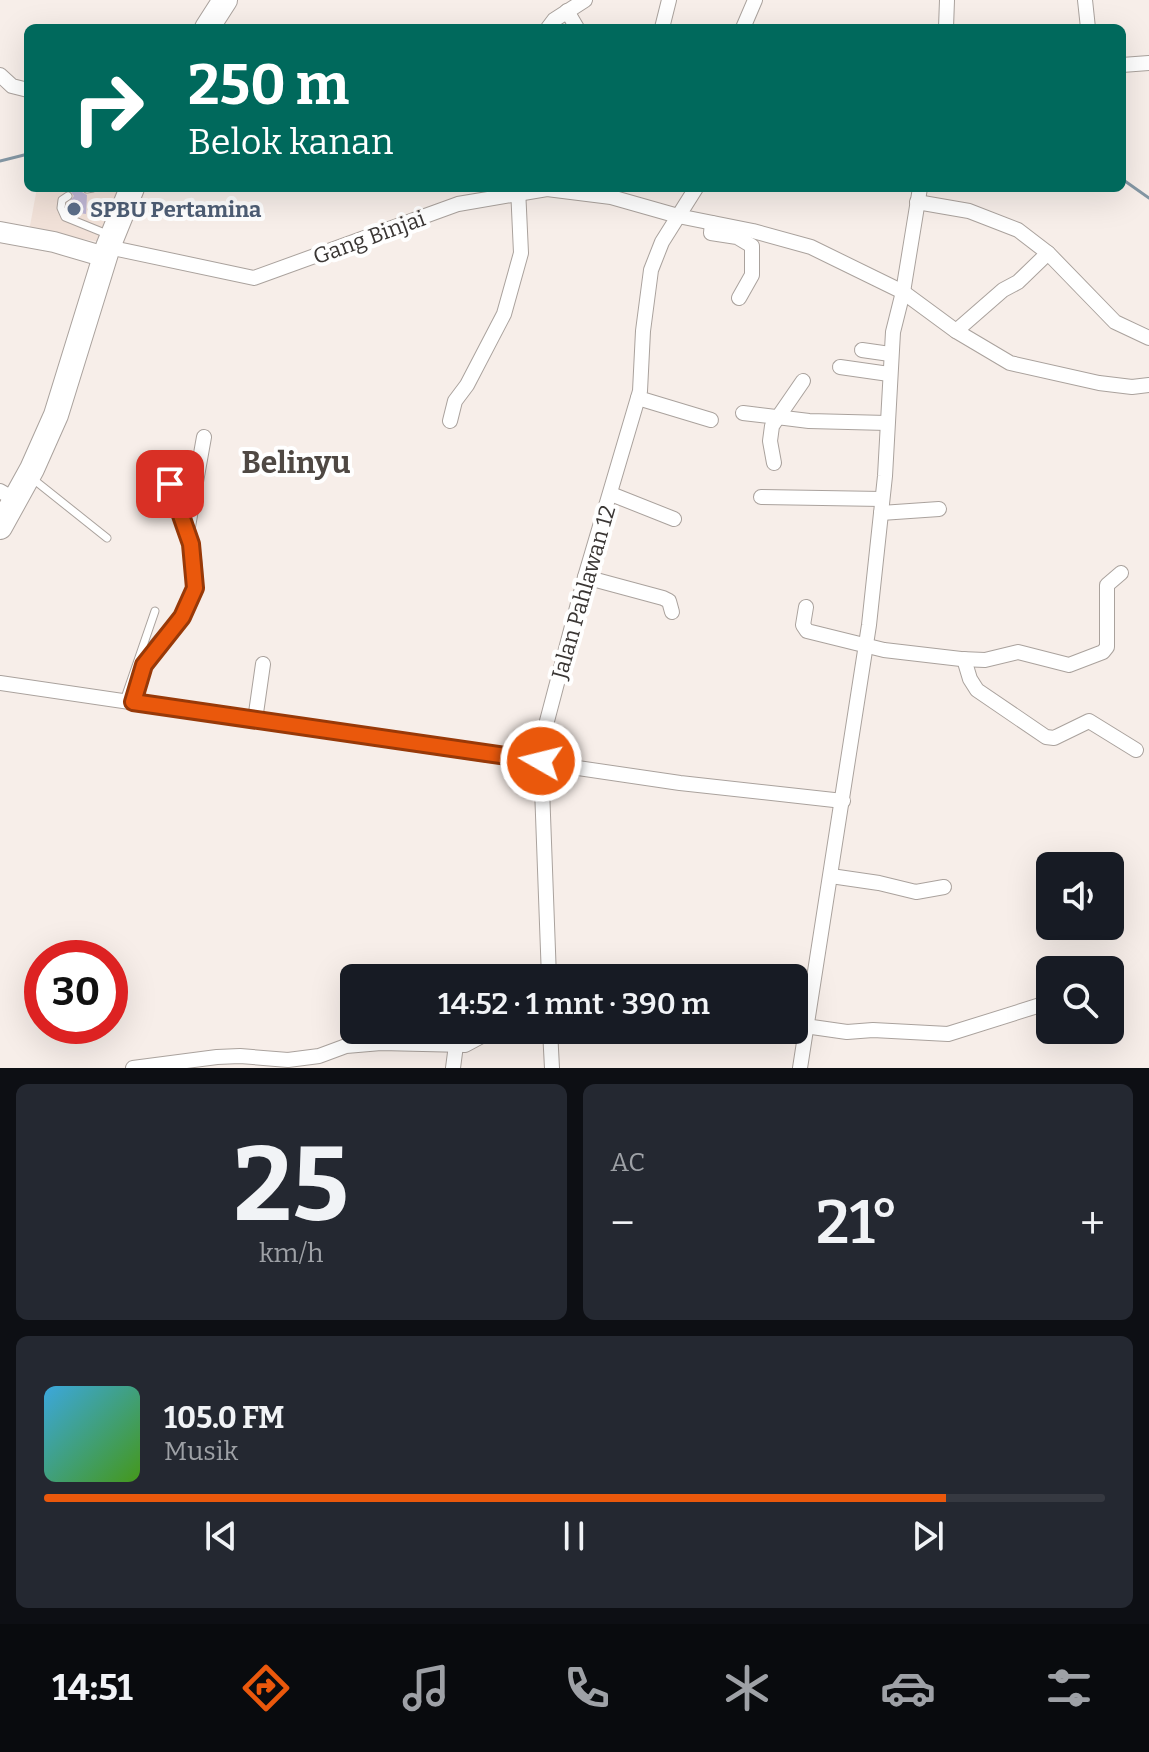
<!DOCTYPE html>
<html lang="id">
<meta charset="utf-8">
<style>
:root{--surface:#171b24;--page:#242831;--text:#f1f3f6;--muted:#9ea1a6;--line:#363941;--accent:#ea580c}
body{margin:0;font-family:Bitter,serif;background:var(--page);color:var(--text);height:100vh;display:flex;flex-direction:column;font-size:30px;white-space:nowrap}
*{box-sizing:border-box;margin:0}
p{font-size:26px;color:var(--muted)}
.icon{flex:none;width:44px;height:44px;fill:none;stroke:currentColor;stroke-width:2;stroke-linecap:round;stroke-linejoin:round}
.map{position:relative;height:1068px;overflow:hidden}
.sheet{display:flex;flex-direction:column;gap:16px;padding:16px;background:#0d0f14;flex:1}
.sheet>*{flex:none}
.guide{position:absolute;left:24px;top:24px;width:1102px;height:168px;border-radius:12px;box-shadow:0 8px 32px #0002;background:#00695c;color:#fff;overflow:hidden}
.fabs{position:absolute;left:1036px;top:852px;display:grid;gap:16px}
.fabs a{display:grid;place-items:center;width:88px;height:88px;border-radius:12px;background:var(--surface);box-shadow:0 8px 32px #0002;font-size:40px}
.speed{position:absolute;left:24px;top:940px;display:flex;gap:16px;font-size:40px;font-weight:700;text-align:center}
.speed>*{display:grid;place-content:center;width:104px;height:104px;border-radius:50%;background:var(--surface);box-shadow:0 8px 32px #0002;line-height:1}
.speed .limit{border:12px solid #d22;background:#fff;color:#111}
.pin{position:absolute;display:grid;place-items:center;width:68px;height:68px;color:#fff;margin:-34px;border-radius:16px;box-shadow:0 4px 12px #0006}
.me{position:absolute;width:88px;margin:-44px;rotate:278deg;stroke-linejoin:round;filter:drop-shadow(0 0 6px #0008)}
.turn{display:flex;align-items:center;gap:28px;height:168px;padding:0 32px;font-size:36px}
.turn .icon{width:104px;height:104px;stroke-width:2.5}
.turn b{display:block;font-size:56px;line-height:68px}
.big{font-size:60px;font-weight:600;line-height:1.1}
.sheet .widget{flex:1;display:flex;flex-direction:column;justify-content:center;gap:12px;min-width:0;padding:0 28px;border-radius:12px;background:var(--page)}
.sheet .dial{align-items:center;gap:0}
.dial b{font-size:104px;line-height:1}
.song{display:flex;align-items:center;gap:24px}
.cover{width:96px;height:96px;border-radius:12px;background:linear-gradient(135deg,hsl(200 70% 55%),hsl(100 70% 35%))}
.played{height:8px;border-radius:4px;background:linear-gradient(90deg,var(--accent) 85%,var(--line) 85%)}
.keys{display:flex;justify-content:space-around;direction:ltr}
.heat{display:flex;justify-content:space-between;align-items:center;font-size:44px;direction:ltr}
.sheet .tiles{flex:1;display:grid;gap:16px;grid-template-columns:1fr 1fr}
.widget:last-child{grid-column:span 2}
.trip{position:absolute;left:340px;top:964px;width:468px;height:80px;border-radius:12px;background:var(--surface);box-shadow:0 8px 32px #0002;font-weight:600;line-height:80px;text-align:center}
.tab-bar{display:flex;height:128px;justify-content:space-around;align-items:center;background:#090b0e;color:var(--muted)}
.tab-bar .icon{width:56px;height:56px}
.tab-bar .selected{color:var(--accent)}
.tab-bar b{font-size:36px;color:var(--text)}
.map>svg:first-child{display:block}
</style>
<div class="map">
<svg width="1149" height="1068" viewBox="0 0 1149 1068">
<rect width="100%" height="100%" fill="#f7eee9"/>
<!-- built -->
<path fill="#f1e1d8" d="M37,188H123L102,242L29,231Z"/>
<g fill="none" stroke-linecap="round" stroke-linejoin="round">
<!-- stream -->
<g stroke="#8497a4" stroke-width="3">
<path d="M0,161L28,154"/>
<path d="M1122,179L1149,198"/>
</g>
</g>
<!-- building -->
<path fill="#bfb7d5" d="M68,188H81L82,192L87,195L86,214L70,212L68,204L74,196Z"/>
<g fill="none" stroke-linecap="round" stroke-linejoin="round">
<!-- lane casing -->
<g stroke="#aaa29d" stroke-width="9">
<g id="lane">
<path d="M87,189L93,188"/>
<path d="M68,196L62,200L61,208L65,217L107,234"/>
<path d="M33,479L107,538"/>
<path d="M124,701L155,611"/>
</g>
</g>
<!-- street casing -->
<g stroke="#aaa29d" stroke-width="16">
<g id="street">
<path d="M1085,0L1088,28"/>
<path d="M567,11L577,28"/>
<path d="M548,28L554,20L585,0"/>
<path d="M662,28L669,0"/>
<path d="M743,28L755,0"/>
<path d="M946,28L947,0"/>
<path d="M1122,65L1149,63"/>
<path d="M0,75L12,86L28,90"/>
<path d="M917,202L969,211L1018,230L1048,253L1115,322L1149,338"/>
<path d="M712,223L711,233L737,237L752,246V275L739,298"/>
<path d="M108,247L254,278L458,204L547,189L611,197L678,216L753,231L811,247L903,292L956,331L1010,363L1099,383L1132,387L1149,385"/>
<path d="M956,331L1003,290L1018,282L1048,253"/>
<path d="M862,350L890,354"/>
<path d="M840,367L889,374"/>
<path d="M638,398L711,420"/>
<path d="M743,413L809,421L887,423"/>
<path d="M450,421L455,401L467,385L504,314L521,253L518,188"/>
<path d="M774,463L770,441L772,426L803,381"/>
<path d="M0,491L14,499"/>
<path d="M611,494L674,519"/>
<path d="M761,497L882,499"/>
<path d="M881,513L939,509"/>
<path d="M187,532L204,437"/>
<path d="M585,577L663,598L669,601L672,612"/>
<path d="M806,607L803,625L807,631L884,650L961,659L985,660L1018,652L1069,665L1103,652L1107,647V585L1121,573"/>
<path d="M964,659L970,679L977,690L1046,737L1054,738L1089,721L1136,750"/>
<path d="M0,683L680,783L843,801"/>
<path d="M133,702C136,691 139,678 143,667C151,646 172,631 184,613C211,576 183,522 170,484"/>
<path d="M255,720L263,664"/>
<path d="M831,876L879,883L916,892L944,887"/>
<path d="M549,978L541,761L547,721L585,577L640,391L643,331L651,270L662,242L696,188"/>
<path d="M805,1026L847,1032L873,1030L948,1034L1050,1002"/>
<path d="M550,1030L552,1068"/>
<path d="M133,1068L217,1057L240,1056L288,1060L319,1056L346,1046L381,1043L465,1045L493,1030"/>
<path d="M453,1068L456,1045"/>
<path d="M800,1068L869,625L885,476L893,332L903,292L920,188"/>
</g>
</g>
<!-- secondary casing -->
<g stroke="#aaa29d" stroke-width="22">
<path id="secondary" d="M0,232L54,242L105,257"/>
</g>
<!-- highway casing -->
<g stroke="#aaa29d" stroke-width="26">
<g id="highway">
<path d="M207,28L225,0"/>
<path d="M0,527L32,469L56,415L108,247L132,188"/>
</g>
</g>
<!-- lane -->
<use href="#lane" stroke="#fff" stroke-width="7"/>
<!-- street -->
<use href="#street" stroke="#fff" stroke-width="14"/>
<!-- secondary -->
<use href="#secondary" stroke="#fff" stroke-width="20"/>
<!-- highway -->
<use href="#highway" stroke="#fff" stroke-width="24"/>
</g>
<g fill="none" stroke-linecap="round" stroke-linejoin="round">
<!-- route casing -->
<g stroke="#983908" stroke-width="20">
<path id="route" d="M170,484L191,544L195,588L182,617L144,665L133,702L541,761"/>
</g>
<!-- route -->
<use href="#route" stroke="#ea580c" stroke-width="14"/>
</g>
<!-- markers -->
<circle fill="#5c6f8a" stroke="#fff" stroke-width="3" cx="74" cy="209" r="8"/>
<g text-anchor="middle" stroke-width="8" stroke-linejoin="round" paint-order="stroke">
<!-- service labels -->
<g font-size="22" font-weight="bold" fill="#4e5e75" stroke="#fff" text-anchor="start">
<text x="90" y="217">SPBU Pertamina</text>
</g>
<!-- street labels -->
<g font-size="22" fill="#3a3634" stroke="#fff">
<text transform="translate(369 237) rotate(-20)" y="8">Gang Binjai</text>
<text transform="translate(583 592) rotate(-74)" y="8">Jalan Pahlawan 12</text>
</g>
<!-- district labels -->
<g font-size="30" font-weight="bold" fill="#4f4843" stroke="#fff">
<text x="296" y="473">Belinyu</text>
</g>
</g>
</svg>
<div class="fabs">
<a><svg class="icon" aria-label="sound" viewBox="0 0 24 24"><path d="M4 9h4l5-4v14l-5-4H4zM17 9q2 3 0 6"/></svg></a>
<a><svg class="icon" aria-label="search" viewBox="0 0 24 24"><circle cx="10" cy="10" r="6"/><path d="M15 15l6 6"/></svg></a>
</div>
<div class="speed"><div class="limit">30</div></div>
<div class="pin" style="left:170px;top:484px;background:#d93025"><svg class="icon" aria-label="arrive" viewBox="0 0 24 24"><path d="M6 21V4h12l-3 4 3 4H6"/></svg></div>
<svg class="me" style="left:541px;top:761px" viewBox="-20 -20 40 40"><circle r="17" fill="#ea580c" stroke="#fff" stroke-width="3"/><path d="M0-11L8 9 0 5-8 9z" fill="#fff"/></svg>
<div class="trip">14:52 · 1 mnt · 390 m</div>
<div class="guide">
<div class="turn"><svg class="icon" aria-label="right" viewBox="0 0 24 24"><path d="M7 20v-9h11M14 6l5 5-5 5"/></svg><div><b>250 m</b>Belok kanan</div></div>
</div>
</div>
<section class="sheet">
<div class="tiles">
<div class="widget dial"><b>25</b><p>km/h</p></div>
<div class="widget"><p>AC</p>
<div class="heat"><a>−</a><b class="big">21°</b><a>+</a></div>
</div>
<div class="widget">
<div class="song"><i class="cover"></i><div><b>105.0 FM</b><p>Musik</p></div></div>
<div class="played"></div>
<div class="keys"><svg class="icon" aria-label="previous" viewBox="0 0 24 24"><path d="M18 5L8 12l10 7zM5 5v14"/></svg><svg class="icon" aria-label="pause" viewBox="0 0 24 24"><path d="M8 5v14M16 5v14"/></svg><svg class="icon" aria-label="next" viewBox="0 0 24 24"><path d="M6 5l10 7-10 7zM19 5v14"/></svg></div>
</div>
</div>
</section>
<nav class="tab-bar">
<b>14:51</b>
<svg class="icon selected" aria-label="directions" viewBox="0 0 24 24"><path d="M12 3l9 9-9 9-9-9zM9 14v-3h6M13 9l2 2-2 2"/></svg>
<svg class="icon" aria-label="music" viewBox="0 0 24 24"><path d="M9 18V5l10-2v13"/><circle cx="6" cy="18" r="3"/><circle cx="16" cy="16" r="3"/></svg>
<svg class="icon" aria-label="phone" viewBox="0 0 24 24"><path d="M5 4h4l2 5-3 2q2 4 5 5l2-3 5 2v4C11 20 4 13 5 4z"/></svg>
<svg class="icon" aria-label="climate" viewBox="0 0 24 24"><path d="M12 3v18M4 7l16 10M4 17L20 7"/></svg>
<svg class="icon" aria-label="car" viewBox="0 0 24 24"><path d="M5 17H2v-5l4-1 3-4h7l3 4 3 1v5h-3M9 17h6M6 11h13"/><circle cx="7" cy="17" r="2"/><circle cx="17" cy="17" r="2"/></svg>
<svg class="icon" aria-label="filters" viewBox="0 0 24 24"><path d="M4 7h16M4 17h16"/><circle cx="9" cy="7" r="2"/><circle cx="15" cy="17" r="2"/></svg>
</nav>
